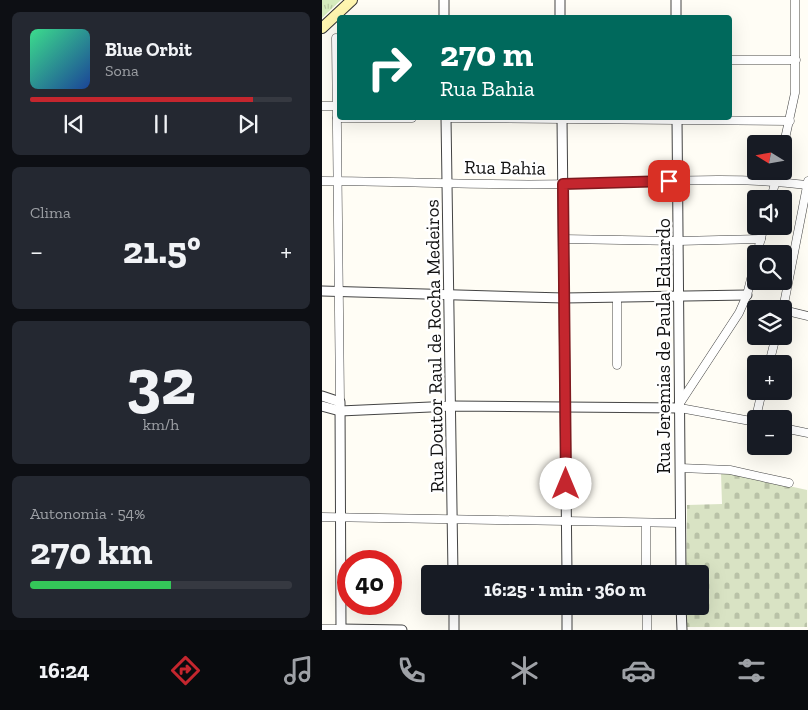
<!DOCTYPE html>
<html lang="pt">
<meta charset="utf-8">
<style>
:root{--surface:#171b24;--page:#242831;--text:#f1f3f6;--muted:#9ea1a6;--line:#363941;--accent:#c4262e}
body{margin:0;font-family:"Zilla Slab",serif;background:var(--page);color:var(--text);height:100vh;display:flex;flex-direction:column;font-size:19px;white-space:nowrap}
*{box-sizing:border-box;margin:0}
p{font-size:16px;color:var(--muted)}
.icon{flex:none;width:28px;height:28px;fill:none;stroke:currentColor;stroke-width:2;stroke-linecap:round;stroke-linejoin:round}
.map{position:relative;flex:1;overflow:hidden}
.panel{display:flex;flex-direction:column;gap:12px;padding:12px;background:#0d0f14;width:322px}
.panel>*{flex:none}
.banner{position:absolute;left:15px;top:15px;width:395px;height:105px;border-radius:5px;box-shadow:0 5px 20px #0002;background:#00695c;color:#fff;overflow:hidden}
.needle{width:32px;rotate:281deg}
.controls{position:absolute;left:425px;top:135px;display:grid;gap:10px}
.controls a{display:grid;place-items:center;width:45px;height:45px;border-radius:5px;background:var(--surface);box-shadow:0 5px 20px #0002;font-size:25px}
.speed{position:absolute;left:15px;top:550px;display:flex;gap:10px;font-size:25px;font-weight:700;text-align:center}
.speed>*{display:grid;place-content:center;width:65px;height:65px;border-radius:50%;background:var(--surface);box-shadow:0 5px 20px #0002;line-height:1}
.speed .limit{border:8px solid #d22;background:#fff;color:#111}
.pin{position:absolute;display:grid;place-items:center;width:42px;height:42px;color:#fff;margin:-21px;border-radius:10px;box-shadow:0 2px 8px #0006}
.me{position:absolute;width:55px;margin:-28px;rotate:0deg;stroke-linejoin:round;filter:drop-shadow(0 0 4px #0008)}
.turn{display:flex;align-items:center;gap:18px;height:105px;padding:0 20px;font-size:22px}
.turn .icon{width:65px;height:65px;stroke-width:2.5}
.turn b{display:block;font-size:35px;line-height:42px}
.big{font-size:38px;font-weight:800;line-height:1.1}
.panel .tile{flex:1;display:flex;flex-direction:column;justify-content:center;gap:8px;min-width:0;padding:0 18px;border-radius:8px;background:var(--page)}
.panel .dial{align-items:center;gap:0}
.dial b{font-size:65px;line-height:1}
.song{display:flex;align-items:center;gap:15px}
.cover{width:60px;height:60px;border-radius:8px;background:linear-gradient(135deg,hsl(150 70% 55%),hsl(220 70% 35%))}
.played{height:5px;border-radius:2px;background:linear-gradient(90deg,var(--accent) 85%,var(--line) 85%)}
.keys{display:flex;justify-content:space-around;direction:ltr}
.heat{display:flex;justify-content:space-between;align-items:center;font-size:28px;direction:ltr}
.charge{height:8px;border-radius:4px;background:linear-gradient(90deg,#34c759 54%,var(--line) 0)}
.trip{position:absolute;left:99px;top:565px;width:288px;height:50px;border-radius:5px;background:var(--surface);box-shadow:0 5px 20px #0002;font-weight:800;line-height:50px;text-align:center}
.tabs{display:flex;height:80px;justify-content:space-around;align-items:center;background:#090b0e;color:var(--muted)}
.tabs .icon{width:35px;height:35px}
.tabs .active{color:var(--accent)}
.tabs b{font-size:22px;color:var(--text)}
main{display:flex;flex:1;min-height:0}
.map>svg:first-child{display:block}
</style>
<main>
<section class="panel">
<div class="tile">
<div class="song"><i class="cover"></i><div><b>Blue Orbit</b><p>Sona</p></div></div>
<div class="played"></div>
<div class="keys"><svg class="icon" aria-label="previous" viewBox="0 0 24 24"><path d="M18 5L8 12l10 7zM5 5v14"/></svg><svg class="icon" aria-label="pause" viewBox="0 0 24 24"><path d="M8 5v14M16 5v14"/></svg><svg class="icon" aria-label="next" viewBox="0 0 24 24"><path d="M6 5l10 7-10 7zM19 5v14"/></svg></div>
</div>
<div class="tile"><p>Clima</p>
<div class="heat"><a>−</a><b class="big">21.5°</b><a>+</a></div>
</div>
<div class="tile dial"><b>32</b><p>km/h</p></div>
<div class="tile"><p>Autonomia · 54%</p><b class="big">270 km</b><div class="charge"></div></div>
</section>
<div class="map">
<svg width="486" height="630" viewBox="0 0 486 630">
<defs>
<pattern id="grass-tufts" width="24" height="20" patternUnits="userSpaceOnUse" patternTransform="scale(1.25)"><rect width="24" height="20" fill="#d5ebbd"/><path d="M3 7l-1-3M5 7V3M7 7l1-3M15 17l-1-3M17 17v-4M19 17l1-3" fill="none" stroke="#b6c8a1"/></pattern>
<pattern id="cemetery-stones" width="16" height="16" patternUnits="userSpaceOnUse" patternTransform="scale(1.25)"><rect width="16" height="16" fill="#d9e3c4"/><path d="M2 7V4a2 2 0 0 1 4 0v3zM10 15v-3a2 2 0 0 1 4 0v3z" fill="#b9c2a7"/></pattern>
</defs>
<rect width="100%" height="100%" fill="#fffdf5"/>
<!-- grass -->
<path fill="url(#grass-tufts)" d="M0,0H19L0,18Z"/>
<!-- cemetery -->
<path fill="url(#cemetery-stones)" d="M404,472L485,490V627H364V606H378V574H364L365,505L400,504L399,473Z"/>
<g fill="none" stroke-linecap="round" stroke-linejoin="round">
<!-- minor casing -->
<g stroke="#444" stroke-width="9">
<g id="minor">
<path d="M14,38L18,402"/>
<path d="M408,60H474"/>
<path d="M0,106H14"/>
<path d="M15,118H90"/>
<path d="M124,118L468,121"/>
<path d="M461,148L473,93V0"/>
<path d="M0,181C81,181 162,186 242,184C323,183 405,175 485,185"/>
<path d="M449,199L456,171"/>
<path d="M241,239L356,241L439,239"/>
<path d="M435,254L442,226"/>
<path d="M295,298V365"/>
<path d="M461,309L486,181"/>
<path d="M461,310L486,316"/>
<path d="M447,364L454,336"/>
<path d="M358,403L417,313L425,295L434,259"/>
<path d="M358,408L434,422"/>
<path d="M433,422L440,391"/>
<path d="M461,428L486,433"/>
<path d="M358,468L408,470L467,483"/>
<path d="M0,517L359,523"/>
<path d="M324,523V574"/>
<path d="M325,606V630"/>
<path d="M0,629H19"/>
</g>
</g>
<!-- tertiary casing -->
<g stroke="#444" stroke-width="11">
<g id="tertiary">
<path d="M122,0V18"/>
<path d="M238,0V18"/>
<path d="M354,0V18"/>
<path d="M124,118L131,574"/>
<path d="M240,118L245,574"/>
<path d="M355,118L359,574"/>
<path d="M0,291L242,298L425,295"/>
<path d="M0,396L18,402L19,630"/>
<path d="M0,406L18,411L131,406L358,408"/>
<path d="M132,606V630"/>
<path d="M245,606V630"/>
<path d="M359,606L360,630"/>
<path d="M19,629L80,630"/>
</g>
</g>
<!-- secondary casing -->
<g stroke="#333" stroke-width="12">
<path id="secondary" d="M0,28L30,0"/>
</g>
<!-- minor -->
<use href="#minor" stroke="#fff" stroke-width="8"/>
<!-- tertiary -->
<use href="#tertiary" stroke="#fff" stroke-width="9"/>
<!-- secondary -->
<use href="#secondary" stroke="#fff6b0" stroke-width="10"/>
</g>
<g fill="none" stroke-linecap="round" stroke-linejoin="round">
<!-- route casing -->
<g stroke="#7f191e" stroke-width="12">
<path id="route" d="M244,484L241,184L347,181"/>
</g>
<!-- route -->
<use href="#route" stroke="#c4262e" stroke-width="9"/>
</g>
<g text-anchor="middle" stroke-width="5" stroke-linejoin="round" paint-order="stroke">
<!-- street labels -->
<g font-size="19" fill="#111" stroke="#fff">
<text transform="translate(183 167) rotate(1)" y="7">Rua Bahia</text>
<text transform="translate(112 346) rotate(-91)" y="7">Rua Doutor Raul de Rocha Medeiros</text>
<text transform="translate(341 346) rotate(-90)" y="7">Rua Jeremias de Paula Eduardo</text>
</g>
</g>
</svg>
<div class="controls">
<a><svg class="needle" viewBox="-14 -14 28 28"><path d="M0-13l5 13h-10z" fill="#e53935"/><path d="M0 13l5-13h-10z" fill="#9ea1a6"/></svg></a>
<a><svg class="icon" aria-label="sound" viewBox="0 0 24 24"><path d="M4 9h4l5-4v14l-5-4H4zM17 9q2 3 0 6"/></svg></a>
<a><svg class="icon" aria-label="search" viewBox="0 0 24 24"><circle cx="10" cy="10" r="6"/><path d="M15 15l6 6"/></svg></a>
<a><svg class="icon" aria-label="layers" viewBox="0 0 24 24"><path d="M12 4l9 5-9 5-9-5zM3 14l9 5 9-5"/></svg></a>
<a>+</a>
<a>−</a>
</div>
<div class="speed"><div class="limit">40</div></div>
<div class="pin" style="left:347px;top:181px;background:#d93025"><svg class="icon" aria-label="arrive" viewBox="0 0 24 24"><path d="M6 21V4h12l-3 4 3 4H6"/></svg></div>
<svg class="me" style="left:244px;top:484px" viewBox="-20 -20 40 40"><circle r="19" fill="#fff"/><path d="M0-13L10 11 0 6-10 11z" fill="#c4262e"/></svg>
<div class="trip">16:25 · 1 min · 360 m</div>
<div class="banner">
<div class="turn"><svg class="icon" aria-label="right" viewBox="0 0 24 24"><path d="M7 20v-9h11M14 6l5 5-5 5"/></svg><div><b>270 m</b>Rua Bahia</div></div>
</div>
</div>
</main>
<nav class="tabs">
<b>16:24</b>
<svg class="icon active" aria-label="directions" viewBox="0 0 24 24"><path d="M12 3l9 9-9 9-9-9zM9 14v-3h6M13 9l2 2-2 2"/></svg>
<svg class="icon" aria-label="music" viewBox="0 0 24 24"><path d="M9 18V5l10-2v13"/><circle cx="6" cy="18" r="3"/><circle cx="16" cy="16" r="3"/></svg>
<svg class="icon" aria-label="phone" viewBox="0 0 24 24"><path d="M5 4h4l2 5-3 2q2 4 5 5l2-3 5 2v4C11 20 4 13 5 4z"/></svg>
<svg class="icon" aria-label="climate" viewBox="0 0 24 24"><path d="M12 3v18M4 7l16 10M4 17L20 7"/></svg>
<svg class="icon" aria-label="car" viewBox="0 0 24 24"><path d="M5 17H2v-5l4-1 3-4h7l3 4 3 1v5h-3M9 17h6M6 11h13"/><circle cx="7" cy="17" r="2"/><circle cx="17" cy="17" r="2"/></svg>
<svg class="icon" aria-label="filters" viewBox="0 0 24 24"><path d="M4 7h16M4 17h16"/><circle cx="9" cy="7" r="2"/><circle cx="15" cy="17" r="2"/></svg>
</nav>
